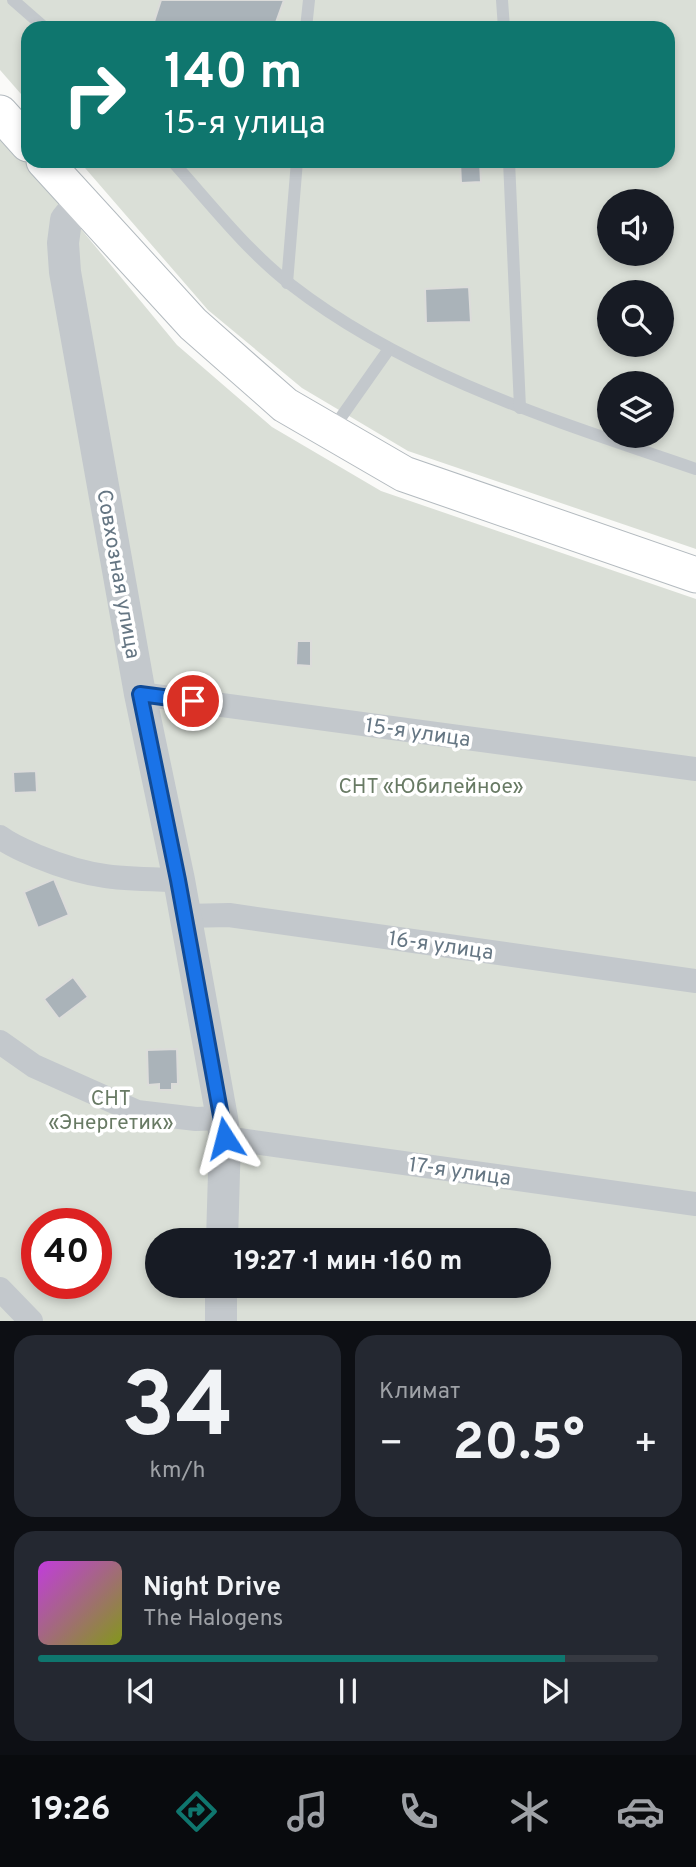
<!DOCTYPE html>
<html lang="ru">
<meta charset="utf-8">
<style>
:root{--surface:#171b24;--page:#242831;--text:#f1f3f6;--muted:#9ea1a6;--line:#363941;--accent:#0f766e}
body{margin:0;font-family:Overpass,sans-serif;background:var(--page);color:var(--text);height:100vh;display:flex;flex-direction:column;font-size:26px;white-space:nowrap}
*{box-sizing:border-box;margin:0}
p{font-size:23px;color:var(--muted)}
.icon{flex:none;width:38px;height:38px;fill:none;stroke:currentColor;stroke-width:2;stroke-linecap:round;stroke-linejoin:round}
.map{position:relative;height:1321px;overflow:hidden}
.panel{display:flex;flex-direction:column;gap:14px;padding:14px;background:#0d0f14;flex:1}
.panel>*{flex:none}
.banner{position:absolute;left:21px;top:21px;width:654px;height:147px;border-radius:21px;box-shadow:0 4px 10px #0003;background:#0f766e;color:#fff;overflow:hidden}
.tools{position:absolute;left:597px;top:189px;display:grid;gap:14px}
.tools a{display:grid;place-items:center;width:77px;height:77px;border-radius:50%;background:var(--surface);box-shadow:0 4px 10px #0003;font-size:35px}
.speed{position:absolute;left:21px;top:1208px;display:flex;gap:14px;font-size:35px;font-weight:700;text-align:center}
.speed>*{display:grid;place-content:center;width:91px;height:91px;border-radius:50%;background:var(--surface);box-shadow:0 4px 10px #0003;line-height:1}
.speed .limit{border:10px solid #d22;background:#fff;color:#111}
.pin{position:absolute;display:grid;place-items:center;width:60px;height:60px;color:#fff;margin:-30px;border:4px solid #fff;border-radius:50%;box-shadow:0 2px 7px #0007}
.me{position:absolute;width:77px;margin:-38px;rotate:351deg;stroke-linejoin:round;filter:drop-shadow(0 0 5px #0008)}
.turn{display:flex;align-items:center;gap:24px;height:147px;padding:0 28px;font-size:32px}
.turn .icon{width:91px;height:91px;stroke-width:2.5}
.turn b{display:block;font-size:49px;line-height:60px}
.big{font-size:52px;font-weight:700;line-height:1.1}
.panel .tile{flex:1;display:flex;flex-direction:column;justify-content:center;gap:10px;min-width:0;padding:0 24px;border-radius:21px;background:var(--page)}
.panel .dial{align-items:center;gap:0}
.dial b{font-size:91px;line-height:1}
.song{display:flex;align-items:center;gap:21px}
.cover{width:84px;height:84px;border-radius:10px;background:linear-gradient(135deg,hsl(290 70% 55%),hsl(70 70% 35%))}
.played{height:7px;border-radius:4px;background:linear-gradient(90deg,var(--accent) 85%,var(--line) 85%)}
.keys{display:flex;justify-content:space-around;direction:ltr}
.heat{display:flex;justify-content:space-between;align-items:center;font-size:38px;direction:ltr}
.panel .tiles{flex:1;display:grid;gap:14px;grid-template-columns:1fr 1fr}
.tile:last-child{grid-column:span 2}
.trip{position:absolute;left:145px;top:1228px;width:406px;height:70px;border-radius:35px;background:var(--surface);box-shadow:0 4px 10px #0003;font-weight:700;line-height:70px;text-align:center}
.tab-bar{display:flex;height:112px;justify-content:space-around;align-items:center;background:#090b0e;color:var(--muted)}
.tab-bar .icon{width:49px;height:49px}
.tab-bar .active{color:var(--accent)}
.tab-bar b{font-size:32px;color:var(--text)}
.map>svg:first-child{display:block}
</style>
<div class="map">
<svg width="696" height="1321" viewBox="0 0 696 1321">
<rect width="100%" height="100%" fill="#fafaf8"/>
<!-- green -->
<g fill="#dadfd7" fill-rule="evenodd">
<path d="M0,0H696V549L408,451L302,388L208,310L79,161H668V28H28V102L0,70ZM609,201H662V254H609ZM609,292H662V345H609ZM609,383H662V436H609Z"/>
<path d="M0,135L23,159L177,345L272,427L381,491L696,599V1321H0ZM37,1223H96V1283H37ZM158,1241H539V1286H158Z"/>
</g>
<!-- building -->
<g fill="#aab3b9" stroke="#dcdcda" stroke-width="2">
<path d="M161,0H284L274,28H152Z"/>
<path d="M480,161L481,182L461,183L460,162Z"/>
<path d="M469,287L471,322L426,323L425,289Z"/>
<path d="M297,641H311V666L296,665Z"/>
<path d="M36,771L37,792L14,793L13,772Z"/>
<path d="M54,879L69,915L38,928L24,892Z"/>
<path d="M73,977L88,997L59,1019L44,999Z"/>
<path d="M177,1049L178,1084H172V1090H159V1084L148,1085L147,1050Z"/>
</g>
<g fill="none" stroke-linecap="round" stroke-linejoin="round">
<!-- secondary casing -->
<g stroke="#b3babf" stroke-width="37">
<g id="secondary">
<path d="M0,113L28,144"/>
<path d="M44,161L193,324L285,405L404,474L696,575"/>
</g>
</g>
<!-- service -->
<g stroke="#c3c8cc" stroke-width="12">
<path d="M13,0L45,28"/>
<path d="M502,0L504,28"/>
<path d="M306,28L309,0"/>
<path d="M172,161C210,203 246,250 290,284C408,376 556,421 696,469"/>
<path d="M509,161L520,408"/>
<path d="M287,283L297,161"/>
<path d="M332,430L389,349"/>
</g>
<!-- minor -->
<g stroke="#c3c8cc" stroke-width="24">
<path d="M140,694L696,769"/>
<path d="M0,837C12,846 25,851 39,857C92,879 122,879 179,880"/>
<path d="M185,916L229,915L696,981"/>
<path d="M0,1042L34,1066L137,1112L196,1119L222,1118"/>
<path d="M225,1138L696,1204"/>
<path d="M0,1289L31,1321"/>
</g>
<!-- tertiary -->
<g stroke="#c3c8cc" stroke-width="32">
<path d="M81,202L66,220L63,243L65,272L140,694L179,880L222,1118L225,1138L222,1241"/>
<path d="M221,1321V1286"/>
</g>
<!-- secondary -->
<use href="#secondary" stroke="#fff" stroke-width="35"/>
</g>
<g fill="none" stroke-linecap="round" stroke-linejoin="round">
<!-- route casing -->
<g stroke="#114b97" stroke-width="18">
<path id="route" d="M193,701L140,694L178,880L225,1138"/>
</g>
<!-- route -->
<use href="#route" stroke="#1a73e8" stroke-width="12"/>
</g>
<g text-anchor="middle" stroke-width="7" stroke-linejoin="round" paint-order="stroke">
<!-- street labels -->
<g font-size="21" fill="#657683" stroke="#fff">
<text transform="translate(119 574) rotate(80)" y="7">Совхозная улица</text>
<text transform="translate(418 732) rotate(8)" y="7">15-я улица</text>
<text transform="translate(441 945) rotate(8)" y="7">16-я улица</text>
<text transform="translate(460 1171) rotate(8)" y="7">17-я улица</text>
</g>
<!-- park labels -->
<g font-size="21" fill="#687a64" stroke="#fff">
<text x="431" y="793">СНТ «Юбилейное»</text>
<text x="111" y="1105">СНТ<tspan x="111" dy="24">«Энергетик»</tspan></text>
</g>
</g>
</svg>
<div class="tools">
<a><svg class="icon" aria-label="sound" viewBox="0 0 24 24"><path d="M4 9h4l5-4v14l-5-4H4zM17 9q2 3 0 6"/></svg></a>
<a><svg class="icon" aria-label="search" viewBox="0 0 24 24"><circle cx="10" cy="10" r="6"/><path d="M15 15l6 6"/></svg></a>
<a><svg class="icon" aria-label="layers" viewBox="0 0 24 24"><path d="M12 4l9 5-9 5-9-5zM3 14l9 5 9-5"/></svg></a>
</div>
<div class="speed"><div class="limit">40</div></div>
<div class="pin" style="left:193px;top:701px;background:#d93025"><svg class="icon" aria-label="arrive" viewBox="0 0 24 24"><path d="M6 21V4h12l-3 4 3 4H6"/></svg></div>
<svg class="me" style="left:225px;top:1138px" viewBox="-20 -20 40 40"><path d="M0-17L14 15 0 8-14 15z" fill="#1a73e8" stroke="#fff" stroke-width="4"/></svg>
<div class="trip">19:27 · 1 мин · 160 m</div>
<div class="banner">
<div class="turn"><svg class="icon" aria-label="right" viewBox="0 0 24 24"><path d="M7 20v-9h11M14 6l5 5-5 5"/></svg><div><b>140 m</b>15-я улица</div></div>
</div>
</div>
<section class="panel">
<div class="tiles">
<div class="tile dial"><b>34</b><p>km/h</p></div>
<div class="tile"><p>Климат</p>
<div class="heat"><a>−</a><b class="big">20.5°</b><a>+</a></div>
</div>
<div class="tile">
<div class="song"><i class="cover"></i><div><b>Night Drive</b><p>The Halogens</p></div></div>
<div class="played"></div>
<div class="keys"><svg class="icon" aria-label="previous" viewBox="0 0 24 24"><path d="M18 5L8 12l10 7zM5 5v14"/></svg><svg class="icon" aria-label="pause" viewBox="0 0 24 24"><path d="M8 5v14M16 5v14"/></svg><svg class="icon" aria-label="next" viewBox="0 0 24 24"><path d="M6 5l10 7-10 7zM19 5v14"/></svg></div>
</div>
</div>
</section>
<nav class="tab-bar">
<b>19:26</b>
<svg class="icon active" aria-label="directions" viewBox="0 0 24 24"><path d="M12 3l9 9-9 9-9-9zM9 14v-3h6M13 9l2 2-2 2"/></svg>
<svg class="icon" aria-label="music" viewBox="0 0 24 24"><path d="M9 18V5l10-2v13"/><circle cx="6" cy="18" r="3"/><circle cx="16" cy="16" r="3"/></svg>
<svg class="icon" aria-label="phone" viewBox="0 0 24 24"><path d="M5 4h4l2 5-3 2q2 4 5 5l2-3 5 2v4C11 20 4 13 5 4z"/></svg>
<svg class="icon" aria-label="climate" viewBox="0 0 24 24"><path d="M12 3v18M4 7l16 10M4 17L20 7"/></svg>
<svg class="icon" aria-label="car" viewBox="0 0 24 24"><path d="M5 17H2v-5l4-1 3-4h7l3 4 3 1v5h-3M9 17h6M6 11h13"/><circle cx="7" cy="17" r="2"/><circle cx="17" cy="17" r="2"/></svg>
</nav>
